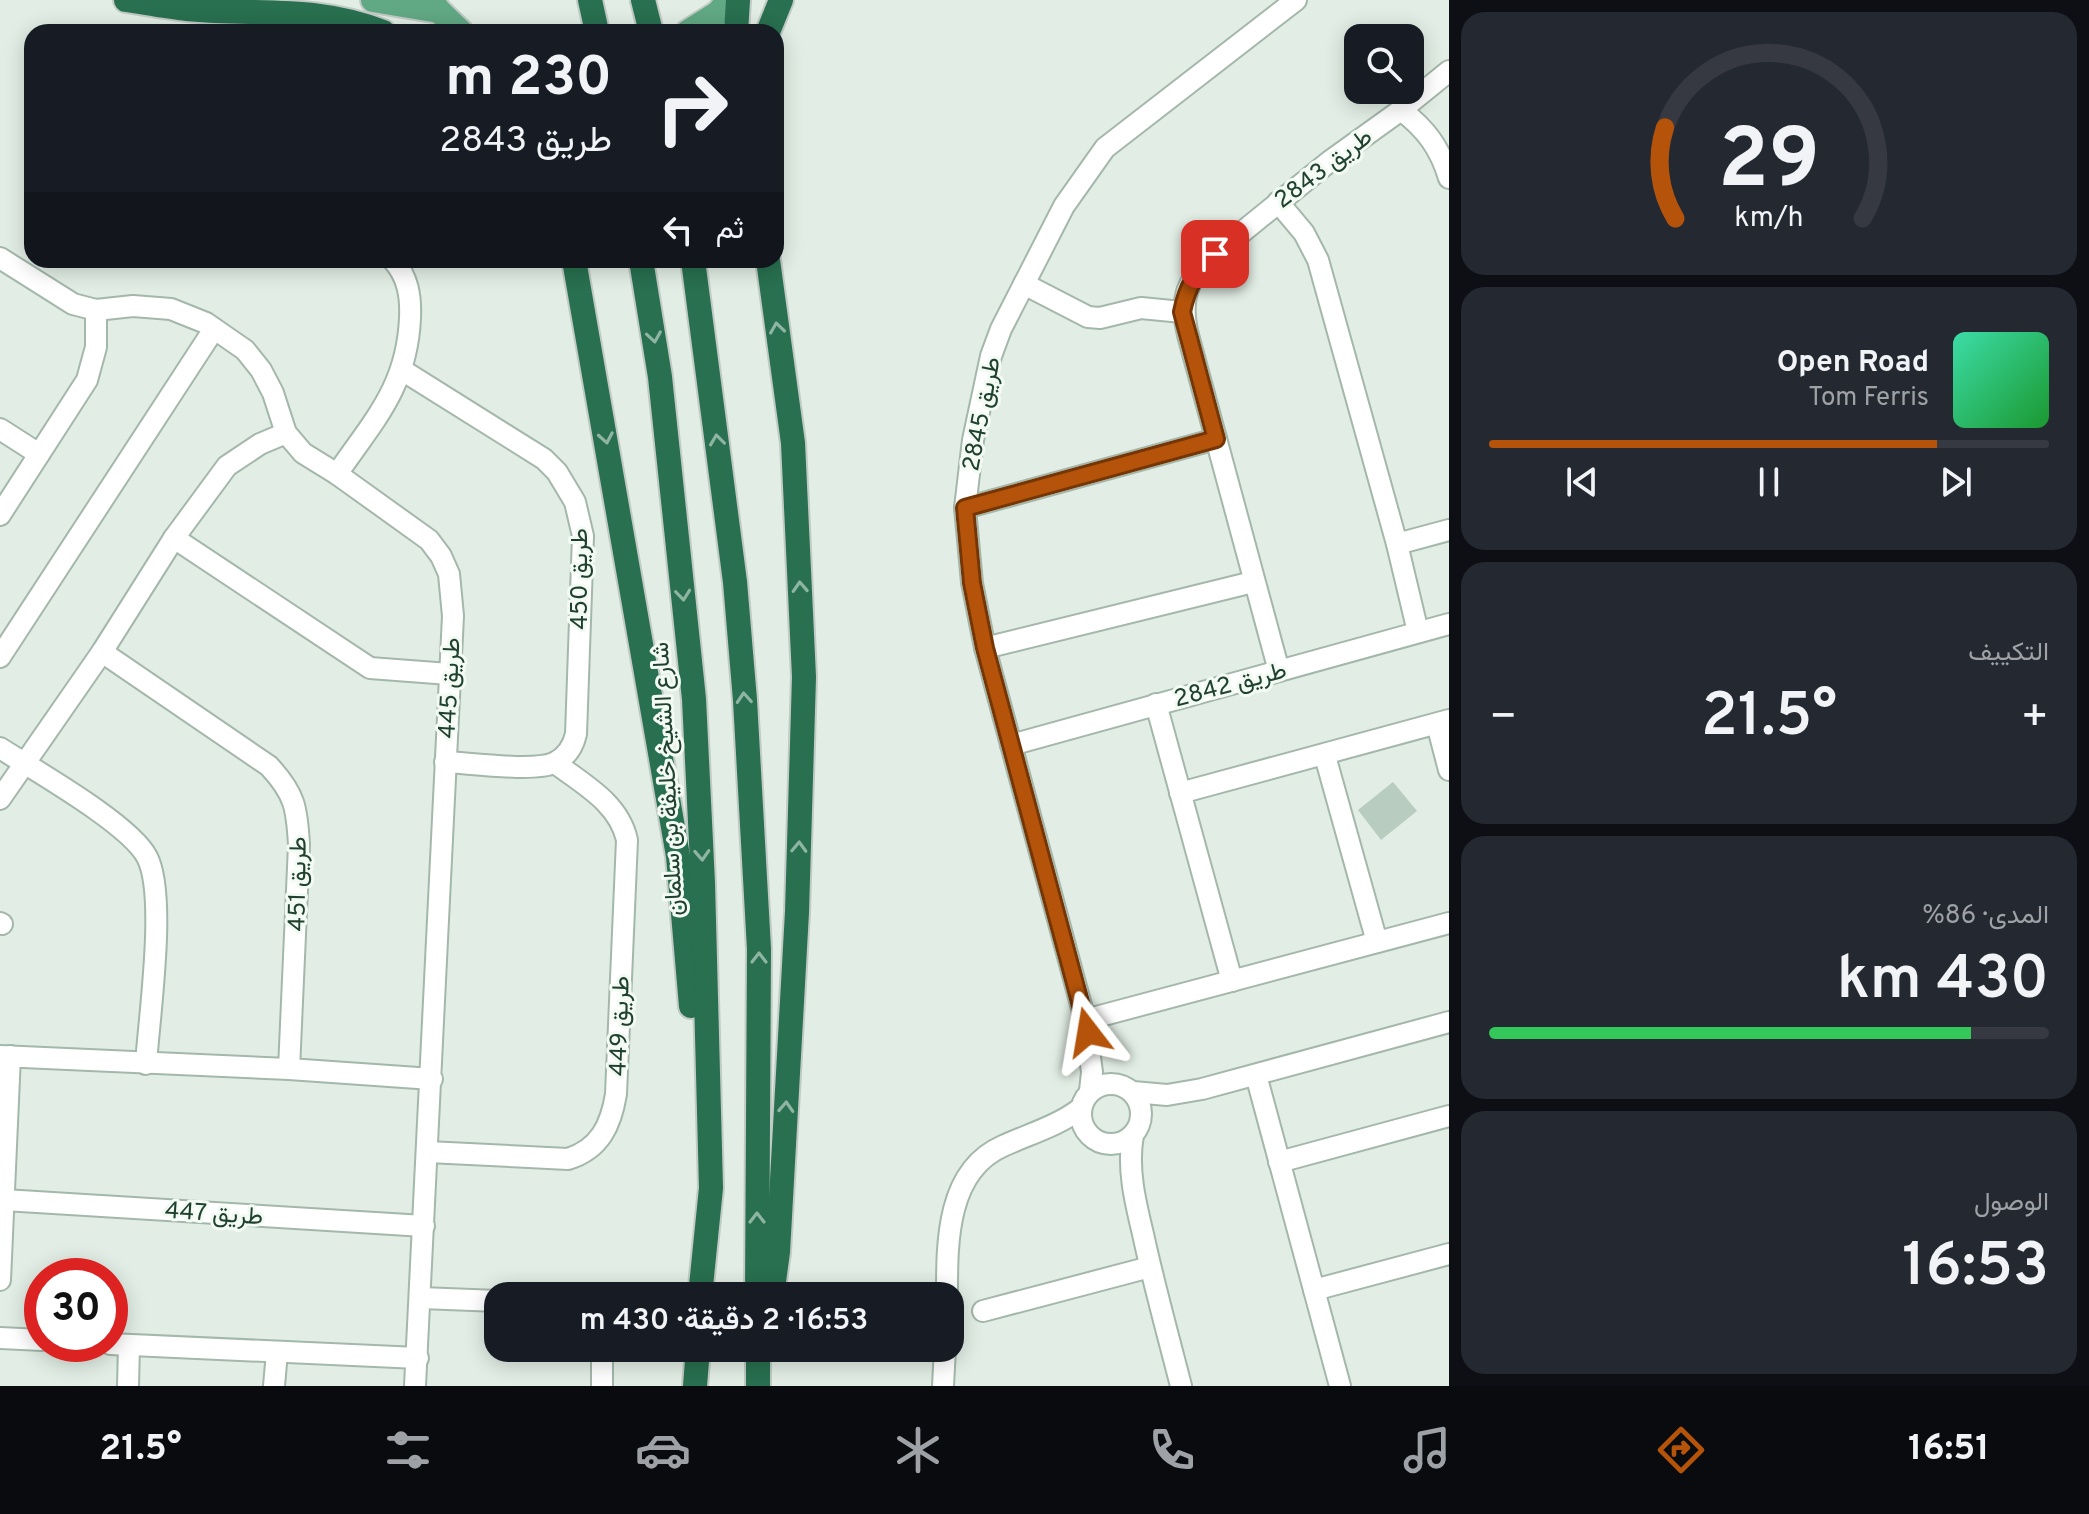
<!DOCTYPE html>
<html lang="ar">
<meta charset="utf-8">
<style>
:root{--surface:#171b24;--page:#242831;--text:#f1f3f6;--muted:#9ea1a6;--line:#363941;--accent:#b45309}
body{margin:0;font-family:Overpass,Vazirmatn,sans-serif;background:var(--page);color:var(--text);direction:rtl;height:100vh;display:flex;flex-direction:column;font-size:30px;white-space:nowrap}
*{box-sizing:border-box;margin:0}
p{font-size:26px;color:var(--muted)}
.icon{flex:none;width:44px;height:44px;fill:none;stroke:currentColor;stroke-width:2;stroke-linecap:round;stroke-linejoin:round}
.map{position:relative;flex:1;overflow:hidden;direction:ltr}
.details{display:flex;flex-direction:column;gap:12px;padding:12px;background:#0d0f14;width:640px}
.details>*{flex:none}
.banner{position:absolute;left:24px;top:24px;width:760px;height:244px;border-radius:24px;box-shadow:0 4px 20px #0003;direction:rtl;background:#171b24;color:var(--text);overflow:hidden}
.controls{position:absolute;left:1344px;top:24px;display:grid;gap:16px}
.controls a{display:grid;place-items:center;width:80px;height:80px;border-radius:16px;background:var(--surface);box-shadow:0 4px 20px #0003;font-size:40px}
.speed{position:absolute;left:24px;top:1258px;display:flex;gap:16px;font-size:40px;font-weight:700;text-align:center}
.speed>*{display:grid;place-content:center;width:104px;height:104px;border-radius:50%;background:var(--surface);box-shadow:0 4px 20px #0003;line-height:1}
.speed .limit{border:12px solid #d22;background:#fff;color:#111}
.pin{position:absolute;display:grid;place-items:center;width:68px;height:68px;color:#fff;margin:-34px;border-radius:16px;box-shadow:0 4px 12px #0006}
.me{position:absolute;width:88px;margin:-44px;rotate:346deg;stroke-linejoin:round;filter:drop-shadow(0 0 6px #0008)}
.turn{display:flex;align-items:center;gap:28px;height:168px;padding:0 40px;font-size:36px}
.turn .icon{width:104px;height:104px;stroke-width:2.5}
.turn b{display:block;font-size:56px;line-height:68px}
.then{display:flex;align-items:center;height:76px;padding:0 40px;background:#0003;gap:16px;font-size:30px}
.big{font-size:60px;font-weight:600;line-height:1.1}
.details .widget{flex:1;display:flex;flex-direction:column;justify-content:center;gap:12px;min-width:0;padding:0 28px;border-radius:24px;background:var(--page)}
.details .dial{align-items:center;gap:0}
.dial svg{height:208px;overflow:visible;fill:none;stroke:var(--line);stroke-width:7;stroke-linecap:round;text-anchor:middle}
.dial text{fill:var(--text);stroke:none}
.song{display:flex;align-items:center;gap:24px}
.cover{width:96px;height:96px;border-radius:12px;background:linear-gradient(135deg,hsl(160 70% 55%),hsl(130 70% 35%))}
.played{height:8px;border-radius:4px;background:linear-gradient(90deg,var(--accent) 80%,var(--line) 80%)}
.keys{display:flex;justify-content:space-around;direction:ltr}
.heat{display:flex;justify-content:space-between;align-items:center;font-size:44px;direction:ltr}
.charge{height:12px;border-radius:6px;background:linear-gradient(90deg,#34c759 86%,var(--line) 0)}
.trip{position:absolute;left:484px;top:1282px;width:480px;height:80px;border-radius:24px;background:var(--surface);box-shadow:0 4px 20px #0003;font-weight:600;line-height:80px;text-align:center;direction:rtl}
.tabs{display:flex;height:128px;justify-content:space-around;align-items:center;background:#090b0e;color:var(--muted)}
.tabs .icon{width:56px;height:56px}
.tabs .selected{color:var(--accent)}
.tabs b{font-size:36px;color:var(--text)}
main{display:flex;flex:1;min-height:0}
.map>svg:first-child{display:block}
</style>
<main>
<section class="details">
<div class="widget dial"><svg viewBox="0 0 100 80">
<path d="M14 69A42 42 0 1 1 86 69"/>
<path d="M14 69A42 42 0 0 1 10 34" stroke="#b45309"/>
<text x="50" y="56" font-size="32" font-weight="700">29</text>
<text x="50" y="72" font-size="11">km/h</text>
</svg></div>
<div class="widget">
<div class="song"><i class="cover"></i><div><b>Open Road</b><p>Tom Ferris</p></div></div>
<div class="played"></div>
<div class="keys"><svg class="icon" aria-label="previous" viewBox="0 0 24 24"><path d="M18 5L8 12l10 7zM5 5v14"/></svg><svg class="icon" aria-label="pause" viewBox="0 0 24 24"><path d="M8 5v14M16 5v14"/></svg><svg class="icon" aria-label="next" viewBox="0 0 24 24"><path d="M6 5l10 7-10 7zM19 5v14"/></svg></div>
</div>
<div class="widget"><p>التكييف</p>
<div class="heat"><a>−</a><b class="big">21.5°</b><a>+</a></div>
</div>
<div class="widget"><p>المدى · 86%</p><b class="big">430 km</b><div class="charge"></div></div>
<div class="widget"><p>الوصول</p><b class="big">16:53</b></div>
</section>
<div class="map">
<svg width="1449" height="1386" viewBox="0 0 1449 1386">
<rect width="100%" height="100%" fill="#e2eee5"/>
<!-- building -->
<path fill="#b9ccc0" d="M1393,782L1417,811L1381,840L1358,810Z"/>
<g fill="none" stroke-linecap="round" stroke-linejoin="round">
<!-- minor casing -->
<g stroke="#a4b7ab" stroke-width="24">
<g id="minor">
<path d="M1401,110C1426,129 1440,148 1449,178"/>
<path d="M1278,202L1304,233L1318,260L1397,544L1418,632"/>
<path d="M0,258L73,304L96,310L133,306L171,309L206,323L245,350L261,370L273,393L286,433L303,453L337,474L429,540L441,556L449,574L453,616L415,1386"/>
<path d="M1024,284L1088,317L1100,318L1141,308L1182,312"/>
<path d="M402,370L544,459L557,472L575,502L583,536L576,734C573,747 567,757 554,763C533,772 469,763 445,762"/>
<path d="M0,429L39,454"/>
<path d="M337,474C374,420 407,387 410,318C411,296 408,277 393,260"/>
<path d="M965,508L1216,439"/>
<path d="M0,515L87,380L96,347V310"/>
<path d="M174,538L370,668L449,674"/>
<path d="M1397,544L1449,530"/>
<path d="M985,648L1253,582"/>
<path d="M102,652L269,766C295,794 297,808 299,845L289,1069"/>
<path d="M0,657L214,329"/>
<path d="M1279,671L1188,335C1179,298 1187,279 1215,254L1330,161L1401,110L1449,71"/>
<path d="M1156,704L1232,981"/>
<path d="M1437,724L1449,770"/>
<path d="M1011,745L1449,624"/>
<path d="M0,748C34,770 130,824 147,857C167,895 149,1017 146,1064"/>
<path d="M1325,756L1377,942"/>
<path d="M1180,793L1449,720"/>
<path d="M0,799L102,652L174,538L227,466L260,444L286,433"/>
<path d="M0,923L2,924"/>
<path d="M1085,1020L1449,923"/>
<path d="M0,1056L289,1069L432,1079"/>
<path d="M1256,1075L1340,1386"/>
<circle cx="1111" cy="1114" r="30"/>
<path d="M1090,1091L1092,1072L1085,1020L985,648L972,583L965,508L973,440L991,356L1001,329L1064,206L1105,148L1296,0"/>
<path d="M1133,1092L1167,1095L1202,1089L1449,1022"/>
<path d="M1133,1135C1127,1168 1135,1201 1143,1234C1154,1285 1168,1335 1181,1386"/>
<path d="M428,1152L568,1159C600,1149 611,1125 616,1094L627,840C619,803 583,784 555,763"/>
<path d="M1279,1162L1449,1116"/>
<path d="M4,1200L424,1226"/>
<path d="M0,1280L10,1056"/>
<path d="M1314,1290L1449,1254"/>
<path d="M947,1296C947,1244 946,1171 1003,1146C1029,1134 1058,1126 1081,1108"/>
<path d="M421,1298L498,1301"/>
<path d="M983,1311L1150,1267"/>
<path d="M0,1338L42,1340"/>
<path d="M110,1344L418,1358"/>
<path d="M128,1386L129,1345"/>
<path d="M274,1386L277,1352"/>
<path d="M602,1386V1348"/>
<path d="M943,1386L945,1348"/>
</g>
</g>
<!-- major casing -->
<g stroke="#c1cac5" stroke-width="28">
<g id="major">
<path d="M373,0L439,11"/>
<path d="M431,0L439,11L461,32"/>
<path d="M688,32L718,13L729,0"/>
</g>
</g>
<!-- highway casing -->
<g stroke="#c1cac5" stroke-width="28">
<g id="highway">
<path d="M126,0C146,3 167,7 187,9C257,16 315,5 383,32"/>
<path d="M590,0L597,32"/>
<path d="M643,0L651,32"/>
<path d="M736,32L738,0"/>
<path d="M768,32L781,0"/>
<path d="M574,260L678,856L691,1006"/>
<path d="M641,260L660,377L694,699L703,883L711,1188L700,1296"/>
<path d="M693,260L735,582L745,700L759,949L757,1296"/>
<path d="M768,260L793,443L804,677L797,912L778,1252L772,1296"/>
<path d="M758,1348V1386"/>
<path d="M695,1386L698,1348"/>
</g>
</g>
<!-- minor -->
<use href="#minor" stroke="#fff" stroke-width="20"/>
<!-- major -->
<use href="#major" stroke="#61a884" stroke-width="24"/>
<!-- highway -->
<use href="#highway" stroke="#28704f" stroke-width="24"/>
</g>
<!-- one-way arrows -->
<defs><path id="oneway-chevron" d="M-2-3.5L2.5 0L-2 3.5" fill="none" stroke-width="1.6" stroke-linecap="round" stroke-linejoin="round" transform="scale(2)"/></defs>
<g stroke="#8eb5a2">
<use href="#oneway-chevron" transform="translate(777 328) rotate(-98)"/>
<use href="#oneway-chevron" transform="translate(654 337) rotate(81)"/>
<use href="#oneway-chevron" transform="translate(606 438) rotate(80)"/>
<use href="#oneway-chevron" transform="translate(717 440) rotate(-97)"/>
<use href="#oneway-chevron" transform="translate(800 587) rotate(-93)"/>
<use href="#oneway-chevron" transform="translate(683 595) rotate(84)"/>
<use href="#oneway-chevron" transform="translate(744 698) rotate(-94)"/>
<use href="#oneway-chevron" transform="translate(799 847) rotate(-88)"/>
<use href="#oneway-chevron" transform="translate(702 855) rotate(87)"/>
<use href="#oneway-chevron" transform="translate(759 958) rotate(-90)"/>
<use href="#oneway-chevron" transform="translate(786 1107) rotate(-87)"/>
<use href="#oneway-chevron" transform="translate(757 1218) rotate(-90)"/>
</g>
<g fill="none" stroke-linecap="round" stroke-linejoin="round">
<!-- route casing -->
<g stroke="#753606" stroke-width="20">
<path id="route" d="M1088,1032L985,648L972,583L965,508L1216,439L1182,312C1187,287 1196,271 1215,254"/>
</g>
<!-- route -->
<use href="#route" stroke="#b45309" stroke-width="14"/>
</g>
<g text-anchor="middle" stroke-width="6" stroke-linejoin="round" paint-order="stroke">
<!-- street labels -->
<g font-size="24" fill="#20412f" stroke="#f3faf4">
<text transform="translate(1323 168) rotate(-37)" y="8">طريق 2843</text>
<text transform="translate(981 414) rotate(-79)" y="8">طريق 2845</text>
<text transform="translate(579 579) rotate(-90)" y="8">طريق 450</text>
<text transform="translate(1230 684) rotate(-15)" y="8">طريق 2842</text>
<text transform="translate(449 688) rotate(-87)" y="8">طريق 445</text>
<text transform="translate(667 779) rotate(-93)" y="8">شارع الشيخ خليفة بن سلمان</text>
<text transform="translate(297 884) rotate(-89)" y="8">طريق 451</text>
<text transform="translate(619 1026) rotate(-88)" y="8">طريق 449</text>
<text transform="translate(214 1213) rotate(4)" y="8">طريق 447</text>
</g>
</g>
</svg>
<div class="controls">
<a><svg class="icon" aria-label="search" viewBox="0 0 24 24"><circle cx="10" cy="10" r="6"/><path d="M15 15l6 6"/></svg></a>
</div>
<div class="speed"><div class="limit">30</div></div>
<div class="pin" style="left:1215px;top:254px;background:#d93025"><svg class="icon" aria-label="arrive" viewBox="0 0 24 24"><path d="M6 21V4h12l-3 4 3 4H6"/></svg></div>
<svg class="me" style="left:1088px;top:1032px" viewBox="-20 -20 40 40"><path d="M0-17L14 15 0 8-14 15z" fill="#b45309" stroke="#fff" stroke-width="4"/></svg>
<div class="trip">16:53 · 2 دقيقة · 430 m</div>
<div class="banner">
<div class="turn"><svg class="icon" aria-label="right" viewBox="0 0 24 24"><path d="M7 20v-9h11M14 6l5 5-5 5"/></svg><div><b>230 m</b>طريق 2843</div></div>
<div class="then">ثم<svg class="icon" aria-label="left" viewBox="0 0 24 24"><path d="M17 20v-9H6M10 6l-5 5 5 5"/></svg></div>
</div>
</div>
</main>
<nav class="tabs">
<b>16:51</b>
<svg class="icon selected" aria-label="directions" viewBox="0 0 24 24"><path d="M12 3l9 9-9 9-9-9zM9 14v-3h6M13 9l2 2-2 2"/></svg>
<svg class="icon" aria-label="music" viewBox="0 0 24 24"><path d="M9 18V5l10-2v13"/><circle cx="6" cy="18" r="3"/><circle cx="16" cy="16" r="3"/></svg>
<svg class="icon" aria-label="phone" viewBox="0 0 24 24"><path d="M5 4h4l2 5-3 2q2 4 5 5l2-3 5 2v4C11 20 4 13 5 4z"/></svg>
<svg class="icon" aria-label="climate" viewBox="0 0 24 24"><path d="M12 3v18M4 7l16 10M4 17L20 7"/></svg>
<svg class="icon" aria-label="car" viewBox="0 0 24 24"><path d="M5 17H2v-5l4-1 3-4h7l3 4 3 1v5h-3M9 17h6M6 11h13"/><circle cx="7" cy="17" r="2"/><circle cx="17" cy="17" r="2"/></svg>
<svg class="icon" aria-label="filters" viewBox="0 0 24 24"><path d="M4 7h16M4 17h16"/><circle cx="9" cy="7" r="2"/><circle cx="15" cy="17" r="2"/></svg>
<b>21.5°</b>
</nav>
